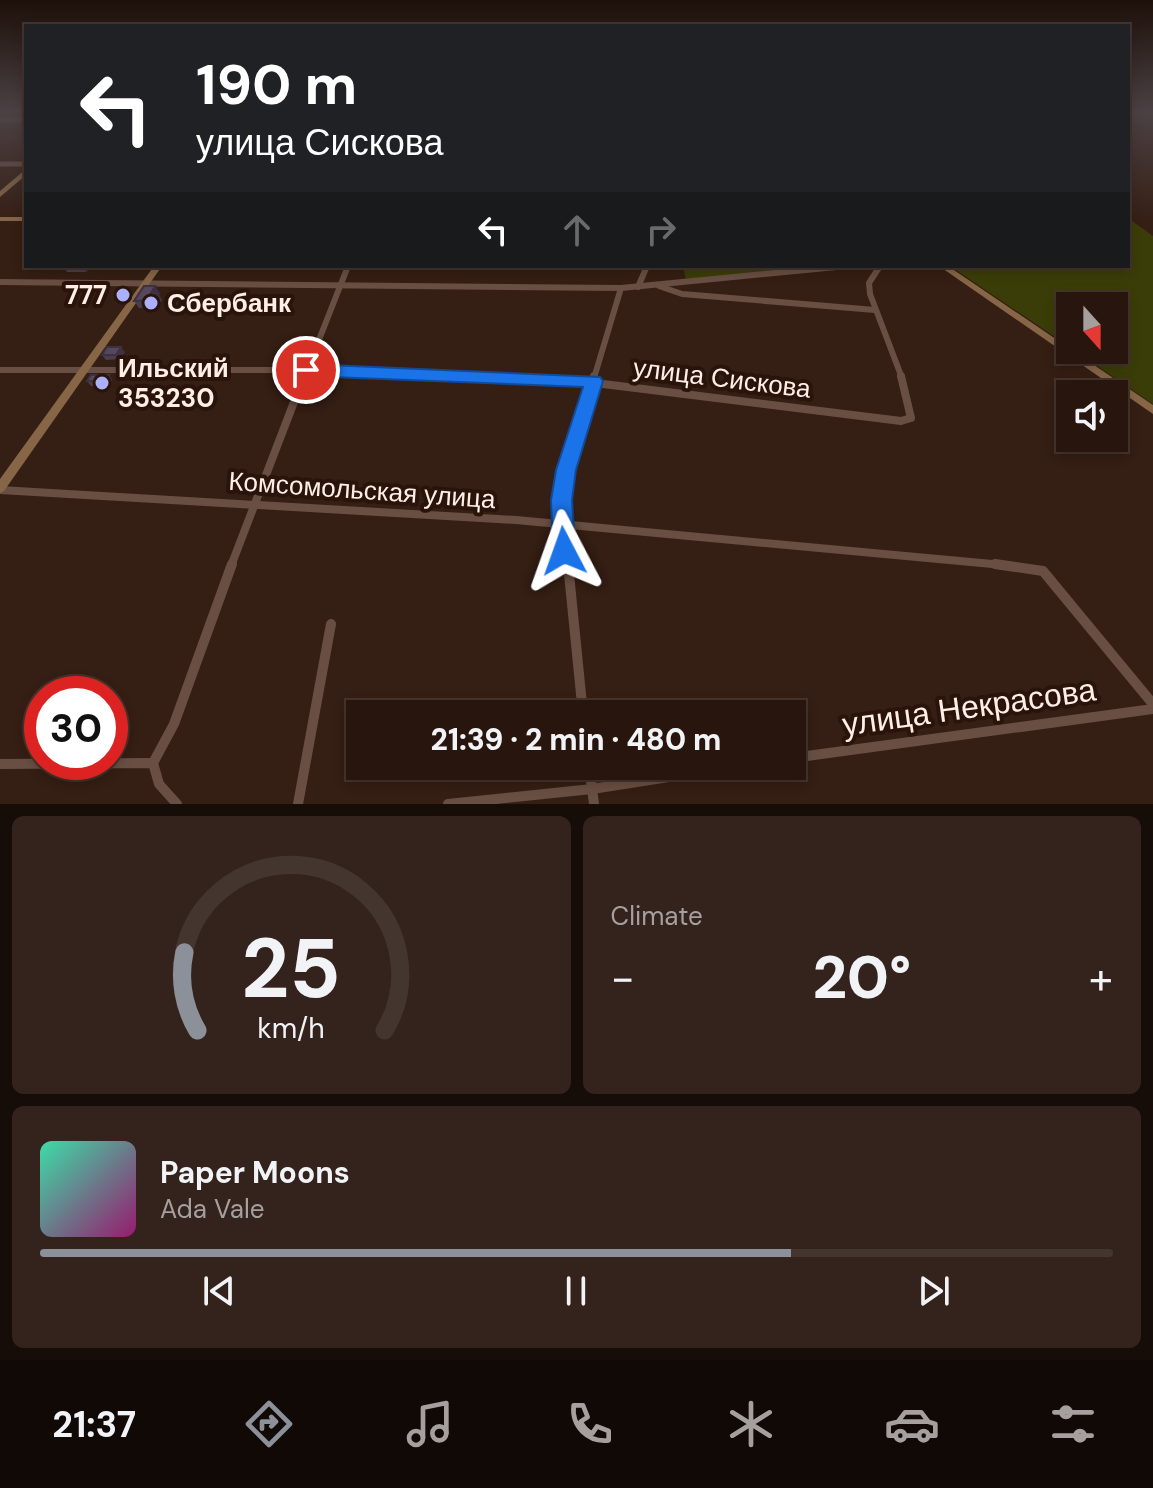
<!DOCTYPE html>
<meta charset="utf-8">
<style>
:root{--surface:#28160e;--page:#34231c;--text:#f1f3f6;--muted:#a59f9e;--line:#44352e;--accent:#8c9099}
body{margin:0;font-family:"DM Sans",sans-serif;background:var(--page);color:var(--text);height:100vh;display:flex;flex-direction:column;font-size:30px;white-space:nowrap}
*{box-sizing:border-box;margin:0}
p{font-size:26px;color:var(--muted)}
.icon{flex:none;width:44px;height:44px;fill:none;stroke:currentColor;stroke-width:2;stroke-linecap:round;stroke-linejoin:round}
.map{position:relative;height:804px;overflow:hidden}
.details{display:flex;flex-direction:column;gap:12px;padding:12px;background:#160c08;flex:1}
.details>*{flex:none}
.hud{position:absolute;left:24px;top:24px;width:1106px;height:244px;border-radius:0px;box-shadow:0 4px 12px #0003,0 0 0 2px var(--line);background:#202124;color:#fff;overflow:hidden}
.needle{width:52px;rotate:159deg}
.tools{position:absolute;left:1056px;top:292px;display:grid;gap:16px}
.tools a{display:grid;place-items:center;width:72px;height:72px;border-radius:0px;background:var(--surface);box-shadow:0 4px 12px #0003,0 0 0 2px var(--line);font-size:40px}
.speed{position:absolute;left:24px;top:676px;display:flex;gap:16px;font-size:40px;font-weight:700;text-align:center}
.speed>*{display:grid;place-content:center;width:104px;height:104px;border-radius:50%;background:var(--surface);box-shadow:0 4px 12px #0003,0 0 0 2px var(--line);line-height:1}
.speed .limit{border:12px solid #d22;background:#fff;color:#111}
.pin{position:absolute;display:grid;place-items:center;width:68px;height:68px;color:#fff;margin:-34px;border:4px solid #fff;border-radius:50%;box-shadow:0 2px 8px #0007}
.me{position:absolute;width:88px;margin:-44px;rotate:356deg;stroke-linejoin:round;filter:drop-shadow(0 0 6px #0008)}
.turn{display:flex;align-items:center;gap:28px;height:168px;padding:0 40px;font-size:36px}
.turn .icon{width:104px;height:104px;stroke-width:2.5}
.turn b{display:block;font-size:56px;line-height:68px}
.lanes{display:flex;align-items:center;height:76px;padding:0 40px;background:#0003;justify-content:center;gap:40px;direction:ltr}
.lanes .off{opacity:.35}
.big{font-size:60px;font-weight:800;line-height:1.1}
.details .widget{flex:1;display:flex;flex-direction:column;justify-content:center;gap:12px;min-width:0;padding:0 28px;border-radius:12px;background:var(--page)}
.details .dial{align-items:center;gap:0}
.dial svg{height:208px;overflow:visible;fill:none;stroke:var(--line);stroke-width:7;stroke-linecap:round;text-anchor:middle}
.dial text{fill:var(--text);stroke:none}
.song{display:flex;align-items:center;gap:24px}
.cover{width:96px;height:96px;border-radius:12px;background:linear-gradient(135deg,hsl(160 70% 55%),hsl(320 70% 35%))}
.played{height:8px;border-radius:4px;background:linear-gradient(90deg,var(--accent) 70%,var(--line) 70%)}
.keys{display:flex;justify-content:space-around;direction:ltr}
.heat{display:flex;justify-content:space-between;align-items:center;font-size:44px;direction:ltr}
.details .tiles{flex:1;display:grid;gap:12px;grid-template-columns:1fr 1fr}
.widget:last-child{grid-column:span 2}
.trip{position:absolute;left:346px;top:700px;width:460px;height:80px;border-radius:0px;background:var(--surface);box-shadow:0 4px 12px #0003,0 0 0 2px var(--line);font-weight:800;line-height:80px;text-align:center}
.dock{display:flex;height:128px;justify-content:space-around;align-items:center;background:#100906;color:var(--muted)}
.dock .icon{width:56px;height:56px}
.dock .active{color:var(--accent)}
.dock b{font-size:36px;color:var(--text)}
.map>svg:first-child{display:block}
</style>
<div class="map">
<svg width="1153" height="804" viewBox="0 0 1153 804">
<rect width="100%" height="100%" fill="#351e13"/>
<!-- green -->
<g fill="#3b3d08">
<path d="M1128,218L1153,236V404L1074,350H1114V306H1070V347L950,266H1128Z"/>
<path d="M683,266H828L686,280Z"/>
</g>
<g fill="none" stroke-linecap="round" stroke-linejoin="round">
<!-- street-far3 -->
<g stroke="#694f43" stroke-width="5">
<path d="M0,120H26"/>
<path d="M0,164H26"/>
</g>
<!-- street-far2 -->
<g stroke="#694f43" stroke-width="6">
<path d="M880,266L869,283L870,294L902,378"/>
<path d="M0,282L621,288L847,266"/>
<path d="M659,286L682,294L875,310"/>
<path d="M638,287L647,266"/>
<path d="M0,370H306L535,378"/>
<path d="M304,378L348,266"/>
<path d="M594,378L621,288"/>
</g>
<!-- street-far1 -->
<g stroke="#694f43" stroke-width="8">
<path d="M477,376L563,379L901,421L911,418L901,376"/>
<path d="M0,490L516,520L1014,566"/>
<path d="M231,566L304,376"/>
<path d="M568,566L561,500L566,470L594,376"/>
</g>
<!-- street -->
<g stroke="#694f43" stroke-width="10">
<path d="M568,564L583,714"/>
<path d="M995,564L1043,571L1153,704"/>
<path d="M792,758L1153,709"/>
<path d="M153,763L174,724L232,564"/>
<path d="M0,764L153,763L159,784L177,804"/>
<path d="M589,766L594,804"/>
<path d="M298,804L331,624"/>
<path d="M448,804L592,789L739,766"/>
</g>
<!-- secondary -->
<g fill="#866646" fill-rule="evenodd">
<path d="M26,169V175L0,197V191Z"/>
<rect x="0" y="217" width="26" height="4"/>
<path d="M154,266H162L4,491L0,493V479Z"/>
<path d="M939,266H948L1153,405V414Z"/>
</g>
</g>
<!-- wall -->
<g fill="#4b3d50">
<path d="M63,266H92L86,272H67Z"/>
<path d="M160,293L159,295L162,300L157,307L139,308L134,301Z"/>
<path d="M125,352L120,359L106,360L102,355Z"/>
<path d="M109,375L112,380L108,386H91L87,381Z"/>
</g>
<!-- shaded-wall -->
<g fill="#3d3241">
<path d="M82,266H92L86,272Z"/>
<path d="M155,286L160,293L159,295L162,300L157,307L152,300L151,293Z"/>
<path d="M121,347L125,352L120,359L116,355Z"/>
<path d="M109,375L112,380L108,386L104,381Z"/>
</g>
<!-- building -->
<g fill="#57475d" stroke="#3d3241" stroke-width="2">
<path d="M144,286H155L151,293L157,292L152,300L134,301Z"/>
<path d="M107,347H121L116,355H102Z"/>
<path d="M91,375H109L104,381H87Z"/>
</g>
<!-- sky -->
<linearGradient id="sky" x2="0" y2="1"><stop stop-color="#1d100a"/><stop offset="0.5" stop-color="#4b4144"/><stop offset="1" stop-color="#4b4144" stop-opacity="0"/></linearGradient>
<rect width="1153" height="224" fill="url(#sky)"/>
<!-- route -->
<path fill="#1a73e8" stroke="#114b97" stroke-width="2" d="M306,364L600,377L603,381L576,470L572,500L575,551L572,558L564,561L557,558L553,551L551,500L556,470L583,387L306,376L298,370Z"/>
<!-- markers -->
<g fill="#aab0fb" stroke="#2a140a" stroke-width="3">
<circle cx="123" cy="295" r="8"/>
<circle cx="151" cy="303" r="8"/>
<circle cx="102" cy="383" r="8"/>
</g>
<g text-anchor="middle" stroke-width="8" stroke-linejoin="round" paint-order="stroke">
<!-- poi labels -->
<g font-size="26" font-weight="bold" fill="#feeee6" stroke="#2a140a" text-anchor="start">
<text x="107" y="304" text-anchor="end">777</text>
<text x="167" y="312">Сбербанк</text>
<text x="118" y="377">Ильский<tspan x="118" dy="30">353230</tspan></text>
</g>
<!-- street labels -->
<g font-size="26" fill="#feeee6" stroke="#2a140a">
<text transform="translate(722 378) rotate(7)" y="9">улица Сискова</text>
<text transform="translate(362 490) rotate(4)" y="9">Комсомольская улица</text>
</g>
<!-- near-street labels -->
<g font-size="32" fill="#feeee6" stroke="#2a140a">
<text transform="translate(969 707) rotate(-8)" y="11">улица Некрасова</text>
</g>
</g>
</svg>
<div class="tools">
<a><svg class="needle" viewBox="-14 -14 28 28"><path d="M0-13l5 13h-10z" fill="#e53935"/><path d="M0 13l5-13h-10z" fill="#a59f9e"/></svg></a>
<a><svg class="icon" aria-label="sound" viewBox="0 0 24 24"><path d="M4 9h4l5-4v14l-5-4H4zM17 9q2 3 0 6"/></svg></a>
</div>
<div class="speed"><div class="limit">30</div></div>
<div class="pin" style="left:306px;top:370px;background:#d93025"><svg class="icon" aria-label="arrive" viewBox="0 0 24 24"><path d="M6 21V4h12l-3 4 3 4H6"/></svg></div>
<svg class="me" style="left:564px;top:551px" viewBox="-20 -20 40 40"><path d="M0-17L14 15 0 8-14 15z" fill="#1a73e8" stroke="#fff" stroke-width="4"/></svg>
<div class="trip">21:39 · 2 min · 480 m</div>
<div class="hud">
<div class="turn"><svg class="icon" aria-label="left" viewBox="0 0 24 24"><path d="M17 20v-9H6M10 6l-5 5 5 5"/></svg><div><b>190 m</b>улица Сискова</div></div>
<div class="lanes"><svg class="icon" aria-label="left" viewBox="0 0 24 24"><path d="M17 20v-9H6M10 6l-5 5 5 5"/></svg><svg class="icon off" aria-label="ahead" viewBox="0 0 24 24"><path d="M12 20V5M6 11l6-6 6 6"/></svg><svg class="icon off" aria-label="right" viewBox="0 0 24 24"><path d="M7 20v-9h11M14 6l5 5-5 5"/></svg></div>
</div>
</div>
<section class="details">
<div class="tiles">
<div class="widget dial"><svg viewBox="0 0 100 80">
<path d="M14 69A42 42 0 1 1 86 69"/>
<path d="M14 69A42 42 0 0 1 9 39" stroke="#8c9099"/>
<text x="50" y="56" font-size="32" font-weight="700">25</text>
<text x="50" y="72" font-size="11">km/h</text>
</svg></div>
<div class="widget"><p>Climate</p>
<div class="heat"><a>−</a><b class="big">20°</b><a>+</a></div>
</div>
<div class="widget">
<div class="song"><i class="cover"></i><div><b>Paper Moons</b><p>Ada Vale</p></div></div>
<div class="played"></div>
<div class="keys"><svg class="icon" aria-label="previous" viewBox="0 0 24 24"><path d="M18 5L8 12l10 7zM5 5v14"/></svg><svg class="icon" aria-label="pause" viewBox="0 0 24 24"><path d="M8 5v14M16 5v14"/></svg><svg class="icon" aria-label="next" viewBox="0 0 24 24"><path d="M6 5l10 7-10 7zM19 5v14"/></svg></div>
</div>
</div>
</section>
<nav class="dock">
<b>21:37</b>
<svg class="icon active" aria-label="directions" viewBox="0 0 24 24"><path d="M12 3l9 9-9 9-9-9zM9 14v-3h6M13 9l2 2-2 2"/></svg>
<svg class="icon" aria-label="music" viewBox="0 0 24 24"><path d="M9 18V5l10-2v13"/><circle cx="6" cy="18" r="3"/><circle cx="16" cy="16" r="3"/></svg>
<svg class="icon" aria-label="phone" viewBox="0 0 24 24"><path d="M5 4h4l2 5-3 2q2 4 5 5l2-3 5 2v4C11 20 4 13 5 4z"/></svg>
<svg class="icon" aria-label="climate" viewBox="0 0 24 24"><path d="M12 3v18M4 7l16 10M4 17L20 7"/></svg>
<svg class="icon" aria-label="car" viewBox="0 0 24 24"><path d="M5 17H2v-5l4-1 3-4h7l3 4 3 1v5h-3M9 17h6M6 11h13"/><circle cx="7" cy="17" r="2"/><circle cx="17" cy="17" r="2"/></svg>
<svg class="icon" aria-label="filters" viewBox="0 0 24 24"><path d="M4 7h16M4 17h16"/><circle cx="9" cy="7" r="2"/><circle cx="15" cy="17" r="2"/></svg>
</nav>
